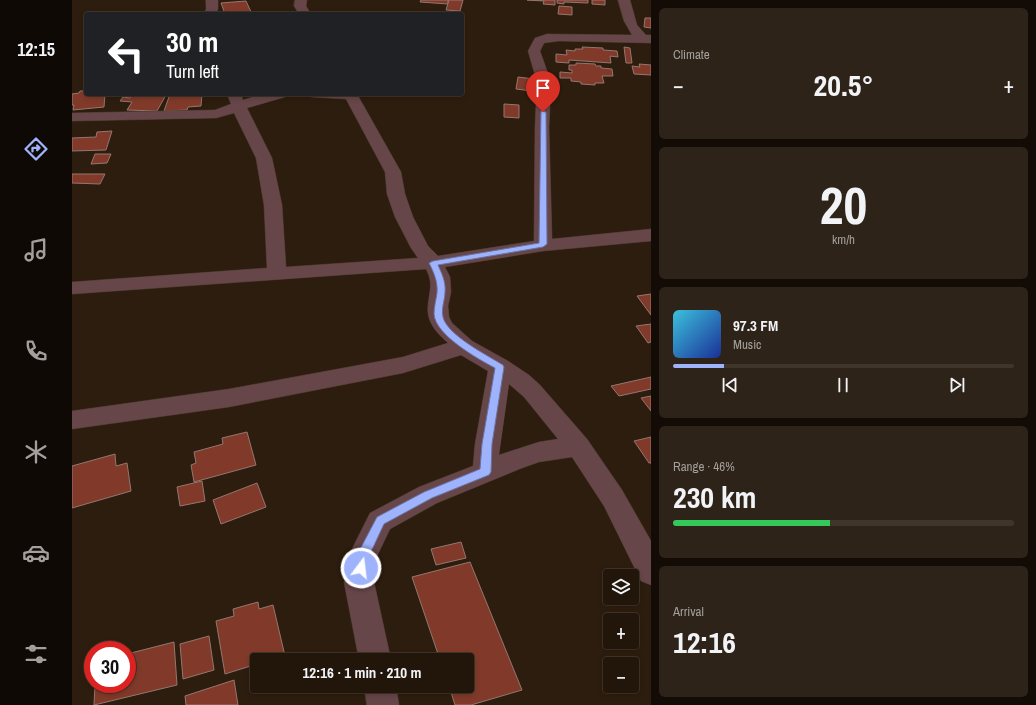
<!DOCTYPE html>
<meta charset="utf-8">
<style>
:root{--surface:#22160a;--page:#2e2318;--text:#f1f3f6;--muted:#a29f9c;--line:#3f352b;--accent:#9fb3fd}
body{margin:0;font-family:"Archivo Narrow",sans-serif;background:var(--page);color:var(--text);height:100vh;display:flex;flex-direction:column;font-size:15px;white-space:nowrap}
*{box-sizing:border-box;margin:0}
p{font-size:13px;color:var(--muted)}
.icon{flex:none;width:22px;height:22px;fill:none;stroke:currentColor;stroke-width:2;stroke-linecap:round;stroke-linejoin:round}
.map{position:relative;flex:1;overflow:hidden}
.details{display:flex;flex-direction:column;gap:8px;padding:8px;background:#130c06;width:385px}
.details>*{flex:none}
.top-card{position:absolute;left:12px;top:12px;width:380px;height:84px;border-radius:4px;box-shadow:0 2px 6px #0003,0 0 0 1px var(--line);background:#202124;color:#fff;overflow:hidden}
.controls{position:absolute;left:531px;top:569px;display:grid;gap:8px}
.controls a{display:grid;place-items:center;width:36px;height:36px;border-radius:4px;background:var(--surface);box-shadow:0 2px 6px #0003,0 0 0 1px var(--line);font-size:20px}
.speed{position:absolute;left:12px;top:641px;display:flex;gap:8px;font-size:20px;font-weight:700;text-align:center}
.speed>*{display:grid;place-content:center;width:52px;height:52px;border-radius:50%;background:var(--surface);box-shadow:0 2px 6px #0003,0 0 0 1px var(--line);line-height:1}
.speed .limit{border:6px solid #d22;background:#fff;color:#111}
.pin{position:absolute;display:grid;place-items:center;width:34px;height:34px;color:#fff;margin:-41px -17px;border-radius:50% 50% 50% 0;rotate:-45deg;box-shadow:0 0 4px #0007}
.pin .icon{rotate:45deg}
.me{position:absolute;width:44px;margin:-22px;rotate:15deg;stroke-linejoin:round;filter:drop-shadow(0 0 3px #0008)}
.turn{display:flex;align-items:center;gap:14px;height:84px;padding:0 16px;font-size:18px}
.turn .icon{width:52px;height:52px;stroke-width:2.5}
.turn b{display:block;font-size:28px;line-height:34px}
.big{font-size:30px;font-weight:700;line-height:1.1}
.details .card{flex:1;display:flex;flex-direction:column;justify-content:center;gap:6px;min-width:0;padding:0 14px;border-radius:6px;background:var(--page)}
.details .dial{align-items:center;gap:0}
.dial b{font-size:52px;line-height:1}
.song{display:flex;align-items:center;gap:12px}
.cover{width:48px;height:48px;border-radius:6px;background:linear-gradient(135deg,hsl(190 70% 55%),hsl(230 70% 35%))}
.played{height:4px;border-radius:2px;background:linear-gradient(90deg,var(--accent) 15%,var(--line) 15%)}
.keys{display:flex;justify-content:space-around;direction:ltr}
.heat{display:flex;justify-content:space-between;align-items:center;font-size:22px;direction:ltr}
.charge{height:6px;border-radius:3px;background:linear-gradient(90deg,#34c759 46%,var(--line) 0)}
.trip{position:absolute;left:178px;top:653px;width:224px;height:40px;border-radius:4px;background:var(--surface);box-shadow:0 2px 6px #0003,0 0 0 1px var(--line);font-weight:700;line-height:40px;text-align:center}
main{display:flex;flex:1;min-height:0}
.menu{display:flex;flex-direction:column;width:72px;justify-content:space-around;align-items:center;background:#0e0904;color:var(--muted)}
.menu .icon{width:28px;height:28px}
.menu .current{color:var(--accent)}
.menu b{font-size:18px;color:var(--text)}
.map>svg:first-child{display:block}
</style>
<main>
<nav class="menu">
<b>12:15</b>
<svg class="icon current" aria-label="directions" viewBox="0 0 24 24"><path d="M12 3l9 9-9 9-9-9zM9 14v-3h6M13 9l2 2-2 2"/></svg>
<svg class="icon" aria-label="music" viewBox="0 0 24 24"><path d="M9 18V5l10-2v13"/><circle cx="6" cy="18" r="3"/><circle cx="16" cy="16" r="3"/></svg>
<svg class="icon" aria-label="phone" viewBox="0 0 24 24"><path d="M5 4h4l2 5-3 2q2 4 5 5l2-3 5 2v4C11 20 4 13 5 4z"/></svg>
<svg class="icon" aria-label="climate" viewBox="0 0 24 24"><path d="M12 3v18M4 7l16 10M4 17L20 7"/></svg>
<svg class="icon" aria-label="car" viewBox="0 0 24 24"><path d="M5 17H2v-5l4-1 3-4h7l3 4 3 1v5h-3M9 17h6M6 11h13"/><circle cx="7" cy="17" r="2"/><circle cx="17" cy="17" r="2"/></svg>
<svg class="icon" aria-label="filters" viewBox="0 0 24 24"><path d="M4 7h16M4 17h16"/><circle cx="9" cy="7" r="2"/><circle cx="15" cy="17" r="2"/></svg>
</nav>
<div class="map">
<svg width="579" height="705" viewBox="0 0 579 705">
<rect width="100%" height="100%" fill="#2d1d0e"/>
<!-- building -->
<g fill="#813a2a" stroke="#937770">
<path d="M349,0H382H376V4L348,2Z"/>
<path d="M377,0H391L388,11L374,10Z"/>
<path d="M455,0H483V5L471,4L472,1Z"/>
<path d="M485,0H516V3L492,2V4L485,3Z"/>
<path d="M520,0H533V5L520,4Z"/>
<path d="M174,1L180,14H153L149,3Z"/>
<path d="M487,6L500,7V15L486,14Z"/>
<path d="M573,18H579V28L572,27Z"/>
<path d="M510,47L531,48V50L545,51L546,57L538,56L539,63L497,60V63L484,62V54L495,55L494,50L503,51V49H511Z"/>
<path d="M552,47L558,48L560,63H554Z"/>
<path d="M504,63L523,64L524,66H529V68L540,69L541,76H530L532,83H523V85L509,84V82L499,81V78H488V72L500,73V70H497V65H504Z"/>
<path d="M567,64L579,65V75L562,74L560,66L568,67Z"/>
<path d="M446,77L462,79L460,91L444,89Z"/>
<path d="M8,91H14V94H33L32,107L1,110L2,105H0V94L7,93Z"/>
<path d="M98,94H130L129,106L116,107L115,110L92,111Z"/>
<path d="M60,95H94L85,111L55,110L60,102L48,101L51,97L58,98Z"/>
<path d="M432,104L447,105V118L432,117Z"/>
<path d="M40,131L34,150L0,151V138L24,137L25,132Z"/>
<path d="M23,154H39L35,163L19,164Z"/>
<path d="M0,174H33L28,184L0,183Z"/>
<path d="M579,294V315L565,296Z"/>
<path d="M579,324V342L576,343L564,326Z"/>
<path d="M579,377V389L547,396L539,386Z"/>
<path d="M579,396V411L569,398Z"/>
<path d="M175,432L184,465L122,482L119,465L124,463L122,452L151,444L150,438Z"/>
<path d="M579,437V463H577L562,441Z"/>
<path d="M43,454L44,466L55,463L59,491L0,508V466Z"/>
<path d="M130,481L133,501L108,506L105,487Z"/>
<path d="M185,483L194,507L149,524L141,500Z"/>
<path d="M389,542L394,558L364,565L359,549Z"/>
<path d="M398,562L450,690L399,705H383L377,686H395V660H368L340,577Z"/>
<path d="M186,602L187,609L201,605L213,656L200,660H185V664L153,674L144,621L162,616L161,609Z"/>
<path d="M137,636L142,670L111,679L108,644Z"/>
<path d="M102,642L105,685L22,705L23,684H55V654Z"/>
<path d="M162,680L166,705H114L113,696Z"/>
</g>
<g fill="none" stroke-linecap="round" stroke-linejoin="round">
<!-- minor casing -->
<g stroke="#48392b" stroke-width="1">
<g id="minor">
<path d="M134,0H146V9L144,14H132L134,9Z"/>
<path d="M223,0H235L234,6L239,14H227L222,6Z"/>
<path d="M546,0H558L565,25L574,35H579V43L487,41L472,43L468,51L479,82L477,127L480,239L579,229V241L471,251L373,267L378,277L379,292L376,306L377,317L380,323L400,341L436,361L457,375L468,385L515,439L550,490L579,541V585L569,581L532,506L500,457L467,462L450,468L365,503L318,529L306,554L302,582L319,660H287L272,582L278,553L298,513L347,487L401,466L403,444L416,371L389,355L331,373L157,407L0,429V411L157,389L331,357L376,343C365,333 354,322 356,306C357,291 362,284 354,269L0,294V282L195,268L192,205L184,158L162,113L144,118L0,121V113L143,110L159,104L155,94H169L171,100L190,94H215L213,97L175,108L200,158L210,205L214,267L346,258L339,248L323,217L315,194L313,172L274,99L239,97L237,94H285L329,172L333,194L341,217L356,246L366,256L462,241L463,127L465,82L456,51L463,38L475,34L560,35L552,21ZM437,384L452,397L486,439L467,442L427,455Z"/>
<path d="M292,686H324L327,705H295Z"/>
</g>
</g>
<!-- minor -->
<use href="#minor" fill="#674649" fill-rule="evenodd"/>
</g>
<!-- route -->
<path fill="#9fb3fd" stroke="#6774a4" d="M469,111L474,112L475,244L471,247L366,265C370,274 374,282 373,292C373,300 369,308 371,317C375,335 415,355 431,365L432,367L420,444L419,472L417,475L360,498L312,524L298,554L293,572L289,574L285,572L283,568L286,553L305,517L352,492L408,469L410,444L423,368C406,359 363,335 362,314C362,307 364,300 365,293C366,282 362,273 357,263L361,261L467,243Z"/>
</svg>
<div class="controls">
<a><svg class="icon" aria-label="layers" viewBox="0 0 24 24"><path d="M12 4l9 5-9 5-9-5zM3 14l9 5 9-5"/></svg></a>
<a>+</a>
<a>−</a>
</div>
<div class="speed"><div class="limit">30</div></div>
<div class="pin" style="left:471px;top:112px;background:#d93025"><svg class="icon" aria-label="arrive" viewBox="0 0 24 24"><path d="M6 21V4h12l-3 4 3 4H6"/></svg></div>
<svg class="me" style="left:289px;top:568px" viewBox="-20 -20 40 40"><circle r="17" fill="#9fb3fd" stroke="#fff" stroke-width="3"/><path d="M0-11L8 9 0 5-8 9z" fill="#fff"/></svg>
<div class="trip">12:16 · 1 min · 210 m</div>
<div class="top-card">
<div class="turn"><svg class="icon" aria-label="left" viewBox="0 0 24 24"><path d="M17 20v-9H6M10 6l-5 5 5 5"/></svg><div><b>30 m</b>Turn left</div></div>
</div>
</div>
<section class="details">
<div class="card"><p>Climate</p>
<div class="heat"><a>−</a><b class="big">20.5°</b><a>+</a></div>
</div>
<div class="card dial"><b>20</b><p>km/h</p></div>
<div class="card">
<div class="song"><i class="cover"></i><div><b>97.3 FM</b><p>Music</p></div></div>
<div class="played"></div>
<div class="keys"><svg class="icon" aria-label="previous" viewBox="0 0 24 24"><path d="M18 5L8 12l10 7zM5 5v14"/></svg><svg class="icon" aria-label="pause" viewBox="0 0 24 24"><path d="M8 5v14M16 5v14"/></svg><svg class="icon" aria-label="next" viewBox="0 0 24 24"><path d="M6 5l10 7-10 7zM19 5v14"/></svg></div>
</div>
<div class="card"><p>Range · 46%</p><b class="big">230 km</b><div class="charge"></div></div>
<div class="card"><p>Arrival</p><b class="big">12:16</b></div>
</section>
</main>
